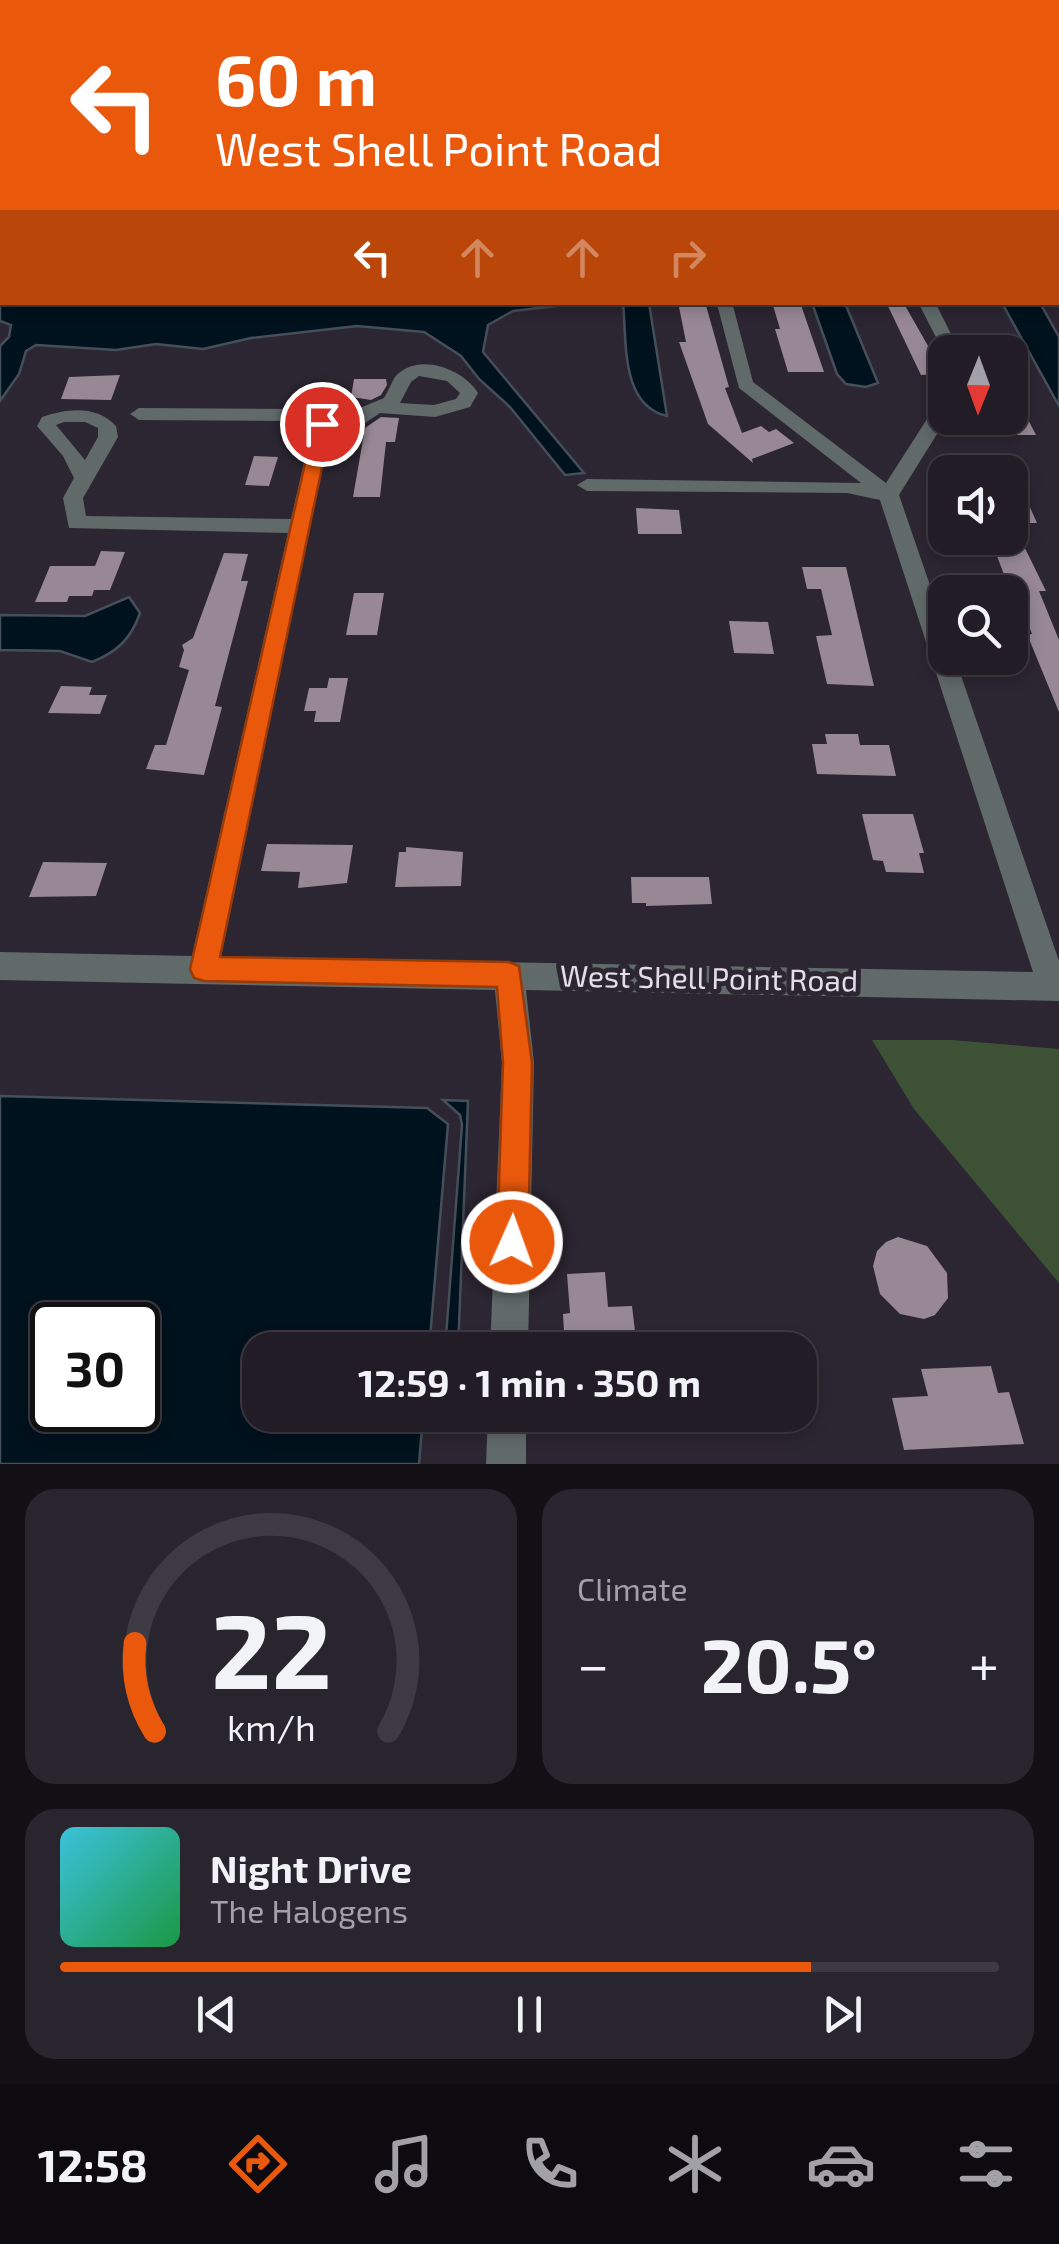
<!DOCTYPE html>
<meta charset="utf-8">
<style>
:root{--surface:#211c26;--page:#29252e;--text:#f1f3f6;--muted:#a2a1a7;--line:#3e3a43;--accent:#ea580c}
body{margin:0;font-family:"Exo 2",sans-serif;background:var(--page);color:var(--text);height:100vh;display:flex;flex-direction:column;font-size:38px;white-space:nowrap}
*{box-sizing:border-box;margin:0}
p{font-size:32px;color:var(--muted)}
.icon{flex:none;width:55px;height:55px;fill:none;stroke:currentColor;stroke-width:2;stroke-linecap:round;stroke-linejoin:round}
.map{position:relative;height:1464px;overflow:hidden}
.side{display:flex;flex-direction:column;gap:25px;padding:25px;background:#120f15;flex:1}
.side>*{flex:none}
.top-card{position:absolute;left:0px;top:0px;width:1060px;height:305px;box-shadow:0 5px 15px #0003,0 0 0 2px var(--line);background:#ea580c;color:#fff;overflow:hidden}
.needle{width:65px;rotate:181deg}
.controls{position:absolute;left:928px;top:335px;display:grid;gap:20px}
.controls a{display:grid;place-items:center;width:100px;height:100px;border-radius:20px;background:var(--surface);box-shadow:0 5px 15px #0003,0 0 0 2px var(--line);font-size:50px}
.speed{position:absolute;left:30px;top:1302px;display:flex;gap:20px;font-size:50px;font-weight:700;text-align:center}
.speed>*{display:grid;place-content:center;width:130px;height:130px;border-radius:50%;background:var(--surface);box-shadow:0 5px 15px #0003,0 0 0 2px var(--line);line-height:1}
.speed .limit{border:5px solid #111;border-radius:15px;background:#fff;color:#111}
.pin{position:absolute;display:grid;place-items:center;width:85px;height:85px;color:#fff;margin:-42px;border:5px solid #fff;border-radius:50%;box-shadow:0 2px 10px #0007}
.me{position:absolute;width:110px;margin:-55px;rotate:2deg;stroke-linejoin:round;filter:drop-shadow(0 0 8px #0008)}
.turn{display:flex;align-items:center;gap:35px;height:210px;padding:0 50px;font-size:45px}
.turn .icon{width:130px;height:130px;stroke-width:2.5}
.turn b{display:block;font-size:70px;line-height:85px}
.lanes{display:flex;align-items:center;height:95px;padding:0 50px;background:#0003;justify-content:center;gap:50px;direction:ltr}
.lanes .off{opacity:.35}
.big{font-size:75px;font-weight:700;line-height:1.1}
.side .card{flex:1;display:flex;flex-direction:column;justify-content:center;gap:15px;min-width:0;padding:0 35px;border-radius:30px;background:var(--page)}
.side .dial{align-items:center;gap:0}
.dial svg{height:260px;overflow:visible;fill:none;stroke:var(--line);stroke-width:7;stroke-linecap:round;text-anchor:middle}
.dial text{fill:var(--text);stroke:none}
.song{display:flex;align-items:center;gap:30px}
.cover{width:120px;height:120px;border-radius:15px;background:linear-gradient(135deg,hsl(190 70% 55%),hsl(140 70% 35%))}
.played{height:10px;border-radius:5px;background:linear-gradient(90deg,var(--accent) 80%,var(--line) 80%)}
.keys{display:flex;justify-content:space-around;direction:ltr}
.heat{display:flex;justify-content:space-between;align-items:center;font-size:55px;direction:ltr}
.side .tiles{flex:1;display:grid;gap:25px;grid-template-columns:1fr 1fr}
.card:last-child{grid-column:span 2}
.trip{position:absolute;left:242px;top:1332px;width:575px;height:100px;border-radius:30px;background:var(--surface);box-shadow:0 5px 15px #0003,0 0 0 2px var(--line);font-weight:700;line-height:100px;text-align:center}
.dock{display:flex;height:160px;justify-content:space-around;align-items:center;background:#0d0b0f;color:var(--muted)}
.dock .icon{width:70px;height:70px}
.dock .active{color:var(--accent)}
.dock b{font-size:45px;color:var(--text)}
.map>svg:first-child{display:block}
</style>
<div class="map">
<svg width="1059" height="1464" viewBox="0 0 1059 1464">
<rect width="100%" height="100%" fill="#2c2532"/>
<!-- green -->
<path fill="#3d5235" d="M872,1040H952L1059,1049V1283L914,1109Z"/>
<!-- water -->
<g fill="#00121d" stroke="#444f59" stroke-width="2.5" fill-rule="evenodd">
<path d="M0,106L2,302L582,303L513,311L488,325L483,352L584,473L565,475L510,407L479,379L461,356L424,332L357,326L251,338L203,349L156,344L116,350L36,345L26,351L19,374L0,401V346L9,337L11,325L0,321Z"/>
<path d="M623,303H649L667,416C620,405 627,341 623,303Z"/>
<path d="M812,303H845L878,383L866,387L846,384L837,374Z"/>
<path d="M1002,303H1040L1059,337V406Z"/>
<path d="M129,597L140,613C131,639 117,652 92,662L60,651L0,650V615L85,616Z"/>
<path d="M0,1096L427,1108L448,1124L429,1350H260V1415H423L419,1464H0ZM52,1325H138V1410H52Z"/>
<path d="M443,1100L468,1101L458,1350H445L462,1125L460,1115Z"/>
</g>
<!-- building -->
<g fill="#988896">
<path d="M678,302H705L729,387L725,388L742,433L761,426L769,432L776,429L794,443L752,459L753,463L708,424L679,342H686Z"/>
<path d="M772,302H800L824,372H788L775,329H780Z"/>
<path d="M886,302H903L944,374L921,375Z"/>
<path d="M120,375L111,400L61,399L69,377Z"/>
<path d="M354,379H386L387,385L381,395L371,400L351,397Z"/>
<path d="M1010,385L1036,435H1010Z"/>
<path d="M381,417L399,418L395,442H386L380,497H353L365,428Z"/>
<path d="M971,454H1006L1037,523H1010V472H979Z"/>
<path d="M254,456L278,457L269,486L245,485Z"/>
<path d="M636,508L679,510L682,534H638Z"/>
<path d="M990,538H1020L1046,591H1039L1059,640V712L1027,634H1032L1015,590H1010Z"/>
<path d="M101,551L125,552L110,590H94L92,596H69L67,602H35L50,566H95Z"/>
<path d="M224,553L248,554L241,581H248L215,706L222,707L204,775L146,769L155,745H166L189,670L179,667L184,650L182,645L193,638Z"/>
<path d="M802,567H846L874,686L827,684L816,636L832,635L821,589H807Z"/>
<path d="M354,593H384L377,635H346Z"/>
<path d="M729,621L768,622L774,654L734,653Z"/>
<path d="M329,678H348L340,722H314L316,711H304L309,688H327Z"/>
<path d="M61,686L92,687L89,695H107L100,714L48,713Z"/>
<path d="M825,734H858L860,745H889L896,776L817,774L812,744H827Z"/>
<path d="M862,814H913L924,853H919L924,873L886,872L883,861L873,860Z"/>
<path d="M267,844L353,845L347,883L298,888L300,872L261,871Z"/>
<path d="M406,847L463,852L461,886L395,887L399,852H406Z"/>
<path d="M43,862L107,863L96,896L29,897Z"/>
<path d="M631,877H709L712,904L646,906V903H632Z"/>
<path d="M898,1237L927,1246L947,1273L948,1298L935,1315L924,1319L900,1314L880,1294L873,1266L877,1251L886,1242Z"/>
<path d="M605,1272L608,1307L632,1306L637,1348L573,1350L571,1331L564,1332L563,1314L570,1313L567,1274Z"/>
<path d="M991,1366L998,1393L1009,1392L1024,1444L904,1450L892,1398L928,1396L921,1369Z"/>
</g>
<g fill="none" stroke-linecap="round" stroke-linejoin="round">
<!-- minor -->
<g fill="#606a69" fill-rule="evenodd">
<path d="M732,302L753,382L886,483L938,402L945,400L947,418L899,495L945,629V658H955L1059,961V1001L526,990L534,1063L528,1350H490L502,1063L495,990L0,980V952L192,956L288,533L69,528L63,498L74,478L63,456L37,426L42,417C67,408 97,405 116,426L118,437L83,498L86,516L291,519L312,428L294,421L139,420L130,414L139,408L297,409L329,421L331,428L355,410L384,398C388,392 391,383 395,377C417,351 464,369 478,393L470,407L435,417L380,413L326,449L221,957L1033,972L880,500L847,493L587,491L577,485L587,479L861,483L739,388L717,304ZM419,376L447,381L460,393L456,399L434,405L400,403L411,382ZM64,422H85L98,428V437L85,460L56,425Z"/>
<path d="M918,302H935L960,352L945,355Z"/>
<path d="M488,1415H526V1464H486Z"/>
</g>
</g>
<!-- route -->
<path fill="#ea580c" stroke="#983908" stroke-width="2.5" d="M322,419L331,424L220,957L509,962L519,966L532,1063L528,1242L524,1254L512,1258L501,1254L497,1242L503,1063L497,987L204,981L194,978L190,969L314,424Z"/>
<g text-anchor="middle" stroke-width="10" stroke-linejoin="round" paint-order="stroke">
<!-- street labels -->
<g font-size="30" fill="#e2dde6" stroke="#2c2532">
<text transform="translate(709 979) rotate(1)" y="10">West Shell Point Road</text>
</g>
</g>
</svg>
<div class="controls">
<a><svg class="needle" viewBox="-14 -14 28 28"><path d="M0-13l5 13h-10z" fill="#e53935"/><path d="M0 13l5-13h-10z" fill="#a2a1a7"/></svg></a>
<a><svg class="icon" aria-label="sound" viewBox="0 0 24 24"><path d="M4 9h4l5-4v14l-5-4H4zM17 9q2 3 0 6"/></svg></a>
<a><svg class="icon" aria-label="search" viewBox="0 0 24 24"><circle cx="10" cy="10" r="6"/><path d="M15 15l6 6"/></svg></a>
</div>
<div class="speed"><div class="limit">30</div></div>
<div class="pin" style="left:322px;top:424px;background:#d93025"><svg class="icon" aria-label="arrive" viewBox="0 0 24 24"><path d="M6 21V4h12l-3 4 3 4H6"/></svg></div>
<svg class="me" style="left:512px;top:1242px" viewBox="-20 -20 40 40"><circle r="17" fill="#ea580c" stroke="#fff" stroke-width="3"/><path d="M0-11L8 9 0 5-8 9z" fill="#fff"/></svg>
<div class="trip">12:59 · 1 min · 350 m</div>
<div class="top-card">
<div class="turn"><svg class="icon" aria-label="left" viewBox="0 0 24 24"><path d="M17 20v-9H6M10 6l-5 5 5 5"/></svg><div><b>60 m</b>West Shell Point Road</div></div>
<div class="lanes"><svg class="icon" aria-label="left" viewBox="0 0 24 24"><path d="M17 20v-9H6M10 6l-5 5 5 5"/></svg><svg class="icon off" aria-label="ahead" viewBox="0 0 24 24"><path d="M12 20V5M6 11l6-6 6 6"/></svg><svg class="icon off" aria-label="ahead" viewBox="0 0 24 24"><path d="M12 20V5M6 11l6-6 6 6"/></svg><svg class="icon off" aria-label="right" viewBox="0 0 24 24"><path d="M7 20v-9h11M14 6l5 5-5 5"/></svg></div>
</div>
</div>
<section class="side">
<div class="tiles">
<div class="card dial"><svg viewBox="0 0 100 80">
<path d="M14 69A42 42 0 1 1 86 69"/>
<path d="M14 69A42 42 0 0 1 8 42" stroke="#ea580c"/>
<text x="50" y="56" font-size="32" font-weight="700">22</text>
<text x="50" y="72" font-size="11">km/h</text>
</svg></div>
<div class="card"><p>Climate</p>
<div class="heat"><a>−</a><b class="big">20.5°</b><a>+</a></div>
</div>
<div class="card">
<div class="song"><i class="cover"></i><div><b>Night Drive</b><p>The Halogens</p></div></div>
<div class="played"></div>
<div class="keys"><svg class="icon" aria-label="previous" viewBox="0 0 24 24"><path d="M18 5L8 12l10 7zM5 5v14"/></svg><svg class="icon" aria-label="pause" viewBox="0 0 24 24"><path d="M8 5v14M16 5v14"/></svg><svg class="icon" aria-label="next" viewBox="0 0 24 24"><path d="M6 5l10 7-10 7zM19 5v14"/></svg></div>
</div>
</div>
</section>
<nav class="dock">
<b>12:58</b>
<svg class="icon active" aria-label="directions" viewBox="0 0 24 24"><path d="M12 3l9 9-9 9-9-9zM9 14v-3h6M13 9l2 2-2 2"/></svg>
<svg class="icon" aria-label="music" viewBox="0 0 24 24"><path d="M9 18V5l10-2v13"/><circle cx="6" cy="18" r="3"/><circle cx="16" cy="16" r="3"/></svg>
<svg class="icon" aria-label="phone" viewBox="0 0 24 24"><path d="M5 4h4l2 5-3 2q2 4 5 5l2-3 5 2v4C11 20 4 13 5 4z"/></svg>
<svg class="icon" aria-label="climate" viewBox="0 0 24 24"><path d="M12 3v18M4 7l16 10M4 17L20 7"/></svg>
<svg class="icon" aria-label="car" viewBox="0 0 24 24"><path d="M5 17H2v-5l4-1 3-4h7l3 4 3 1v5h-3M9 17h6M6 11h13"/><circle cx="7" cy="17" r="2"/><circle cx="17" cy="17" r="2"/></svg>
<svg class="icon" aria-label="filters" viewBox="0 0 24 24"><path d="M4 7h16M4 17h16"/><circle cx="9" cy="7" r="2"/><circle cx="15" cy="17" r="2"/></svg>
</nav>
